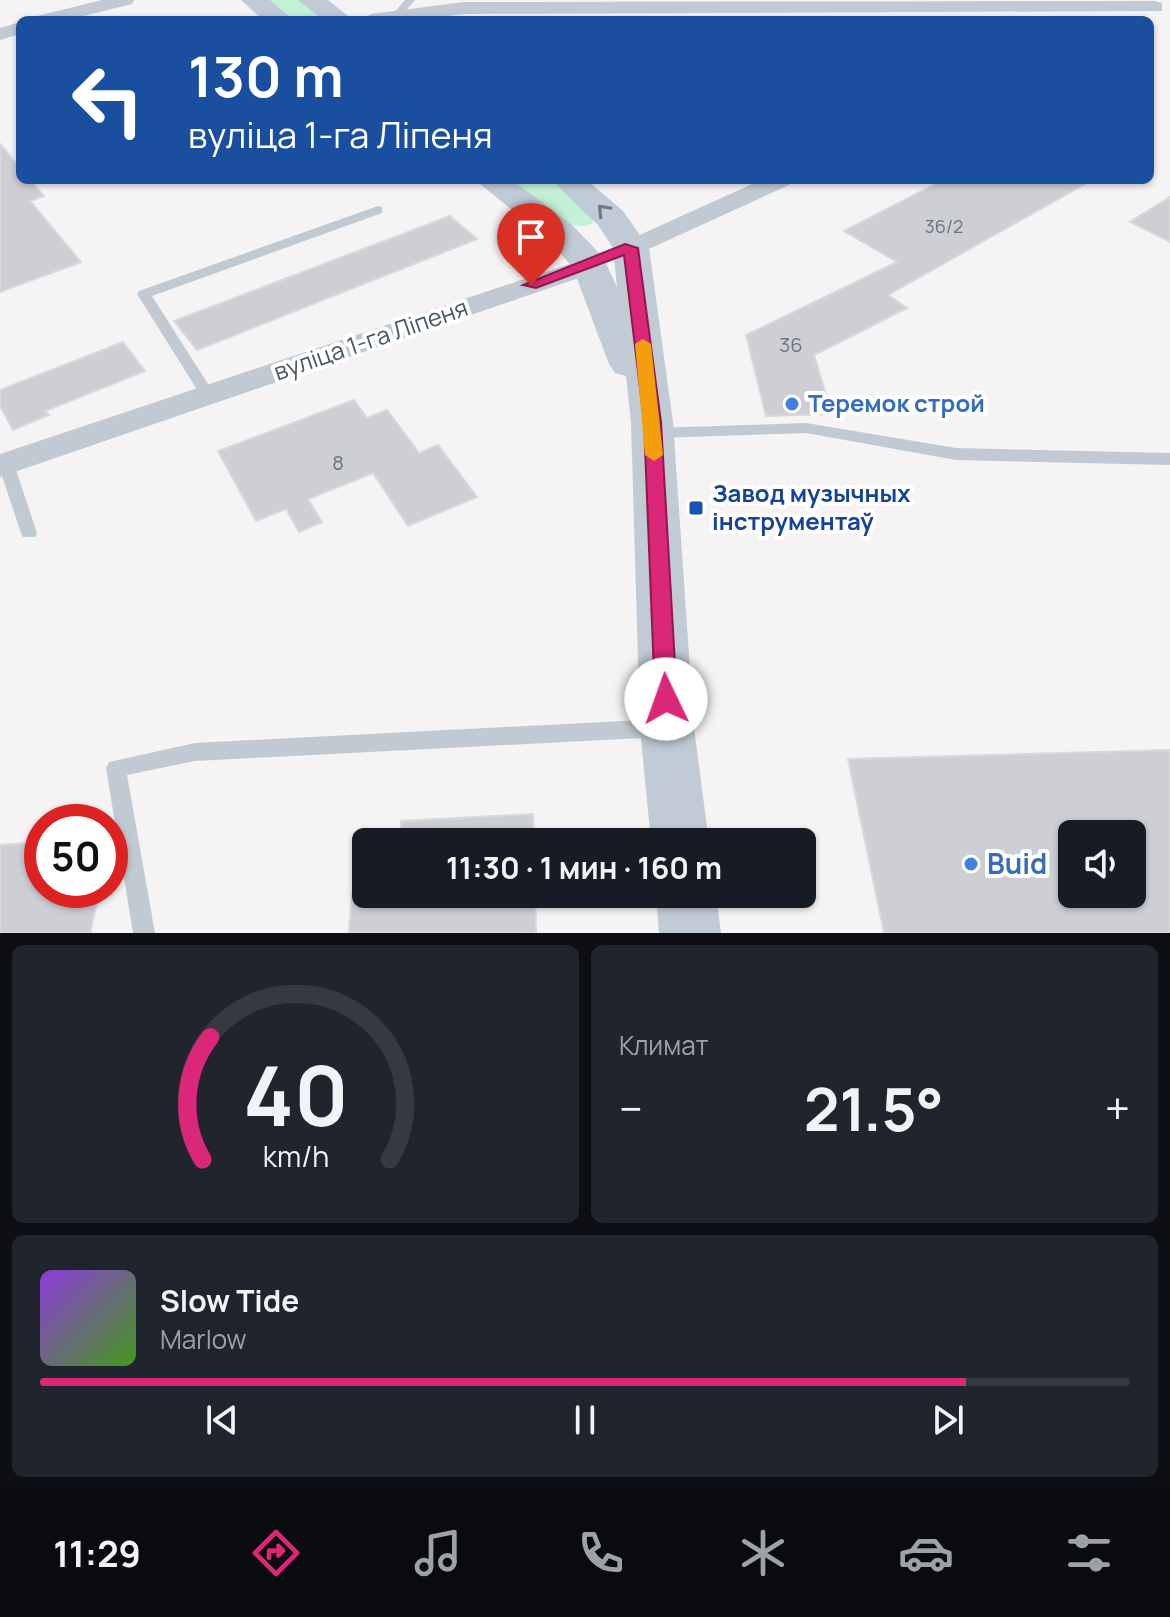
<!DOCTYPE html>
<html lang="ru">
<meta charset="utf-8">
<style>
:root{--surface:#171b24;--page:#20242c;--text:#f1f3f6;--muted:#9ea1a6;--line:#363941;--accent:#db2777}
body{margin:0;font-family:Manrope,sans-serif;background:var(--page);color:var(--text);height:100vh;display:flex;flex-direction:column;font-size:30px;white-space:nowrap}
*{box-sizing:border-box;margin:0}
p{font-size:26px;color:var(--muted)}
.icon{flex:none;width:44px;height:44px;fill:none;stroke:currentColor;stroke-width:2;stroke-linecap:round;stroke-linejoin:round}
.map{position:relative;height:933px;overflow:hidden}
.side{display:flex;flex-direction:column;gap:12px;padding:12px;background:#0d0f14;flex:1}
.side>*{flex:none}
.guide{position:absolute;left:16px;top:16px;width:1138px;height:168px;border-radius:12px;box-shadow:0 2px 6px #0004;background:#1a4fa0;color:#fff;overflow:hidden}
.buttons{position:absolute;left:1058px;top:820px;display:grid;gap:16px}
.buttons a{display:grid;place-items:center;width:88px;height:88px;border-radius:12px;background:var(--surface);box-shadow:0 2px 6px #0004;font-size:40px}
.speed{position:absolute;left:24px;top:804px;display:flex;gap:16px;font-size:40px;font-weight:700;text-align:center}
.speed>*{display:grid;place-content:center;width:104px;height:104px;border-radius:50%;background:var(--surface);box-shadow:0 2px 6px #0004;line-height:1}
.speed .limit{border:12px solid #d22;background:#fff;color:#111}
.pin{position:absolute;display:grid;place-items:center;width:68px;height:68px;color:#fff;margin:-82px -34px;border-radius:50% 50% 50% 0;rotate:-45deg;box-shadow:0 0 8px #0007}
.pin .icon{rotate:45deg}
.me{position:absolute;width:88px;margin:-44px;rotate:357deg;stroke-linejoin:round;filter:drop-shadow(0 0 6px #0008)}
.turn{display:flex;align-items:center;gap:28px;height:168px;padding:0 40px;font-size:36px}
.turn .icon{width:104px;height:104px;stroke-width:2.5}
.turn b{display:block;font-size:56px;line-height:68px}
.big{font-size:60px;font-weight:700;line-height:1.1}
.side .widget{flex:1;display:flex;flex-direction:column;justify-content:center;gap:12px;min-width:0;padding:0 28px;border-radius:12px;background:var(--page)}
.side .dial{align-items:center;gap:0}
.dial svg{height:208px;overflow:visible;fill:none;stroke:var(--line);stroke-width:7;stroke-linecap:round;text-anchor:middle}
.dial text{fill:var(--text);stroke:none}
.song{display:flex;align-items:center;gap:24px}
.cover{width:96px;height:96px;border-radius:12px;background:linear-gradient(135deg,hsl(270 70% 55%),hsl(100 70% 35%))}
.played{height:8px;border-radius:4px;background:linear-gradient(90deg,var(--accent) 85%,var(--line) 85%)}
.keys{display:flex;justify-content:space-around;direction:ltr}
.heat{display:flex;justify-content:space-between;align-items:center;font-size:44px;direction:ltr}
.side .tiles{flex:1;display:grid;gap:12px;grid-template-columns:1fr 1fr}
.widget:last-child{grid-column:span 2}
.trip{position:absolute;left:352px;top:828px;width:464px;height:80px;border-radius:12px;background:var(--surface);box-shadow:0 2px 6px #0004;font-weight:700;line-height:80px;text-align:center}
.tab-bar{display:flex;height:128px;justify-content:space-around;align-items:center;background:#090b0e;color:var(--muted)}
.tab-bar .icon{width:56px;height:56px}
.tab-bar .active{color:var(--accent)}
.tab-bar b{font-size:36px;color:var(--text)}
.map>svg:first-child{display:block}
</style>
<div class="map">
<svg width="1170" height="933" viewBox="0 0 1170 933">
<rect width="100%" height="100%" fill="#f5f3f3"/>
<!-- green -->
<g fill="#c3f1d5">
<path d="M266,0H300L327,20H293Z"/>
<path d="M508,180H548L588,208L594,216L592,224C564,235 530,196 508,180Z"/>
</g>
<!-- building -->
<g fill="#cdcfd5" stroke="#d7d9de" stroke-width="2" fill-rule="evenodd">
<path d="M0,144L20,168V180H30L44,196L30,201L81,262L0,292Z"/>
<path d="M943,180H1092L888,295L907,308L814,355L832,414L766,416L746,335L897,262L844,231Z"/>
<path d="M1170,197V242L1130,222Z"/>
<path d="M450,216L477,239L197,350L174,321Z"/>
<path d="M123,342L145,371L45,411L49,415L13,430L0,406V390Z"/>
<path d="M354,400L367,418L387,410L419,453L438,445L477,497L408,526L373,473L308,499L322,522L299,532L286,509L256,521L218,451Z"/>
<path d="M1170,750V933H884L848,759ZM1072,834H1132V894H1072Z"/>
<path d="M533,814L534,842H402L401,821Z"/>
<path d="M42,842V890H100L90,933H0V845Z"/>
<path d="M352,894H535L536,933L349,932Z"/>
</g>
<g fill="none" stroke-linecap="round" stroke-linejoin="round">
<!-- service -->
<g fill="#c1cad2" fill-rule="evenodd">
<path d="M405,0H415L401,16H395L393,14Z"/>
<path d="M378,206L382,207V213L152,296L215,395L213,399H203L137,294L139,291Z"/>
<path d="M806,423L956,448L1170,453V465L956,460L806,433L654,438L646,433L654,428Z"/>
<path d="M6,458L14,464L37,533L35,537H23L21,533L0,470V461Z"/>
<path d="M662,719L669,722L672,728L669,734L662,737L195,761L127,775L155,933H133L106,768L109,762L195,743Z"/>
</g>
<!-- minor -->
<g fill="#c1cad2" fill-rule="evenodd">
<path d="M102,0H134L132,4L67,20H34L37,16Z"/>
<path d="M1155,1L1162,3V11L464,14L416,20H361L371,14L464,2Z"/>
<path d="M20,22V34L0,40V28Z"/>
<path d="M761,180H793L789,185L640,253H622L618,248L622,243Z"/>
<path d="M590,257L599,259L603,265L599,271L0,477V454Z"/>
</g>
<!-- secondary -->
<g fill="#c1cbd6" fill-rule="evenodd">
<path d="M241,0H270L293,20H263Z"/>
<path d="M298,0H328L353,20H323Z"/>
<path d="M475,180H512L572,225L603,257L617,287L613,248L598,225L551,180H587L623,211L649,248L673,422L694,728L709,842H651L640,728L631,422L626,376L615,373L609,364L573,268L548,239Z"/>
<path d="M656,894H716L721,933H659Z"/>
</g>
</g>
<!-- one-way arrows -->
<defs><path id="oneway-chevron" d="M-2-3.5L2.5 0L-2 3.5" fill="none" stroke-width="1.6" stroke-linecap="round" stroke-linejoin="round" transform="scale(2)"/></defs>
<use stroke="#6e7984" href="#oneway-chevron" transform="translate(603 210) rotate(-134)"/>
<!-- route -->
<path fill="#db2777" stroke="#8e194d" stroke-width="2" d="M625,244L638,248L661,422L677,699L674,705H658L655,699L644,422L624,255L536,288L523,285Z"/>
<!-- slow -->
<path fill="#f59e0b" d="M643,339L651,344L663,455L654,461L645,455L635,344Z"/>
<!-- markers -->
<g fill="#3f7fe0" stroke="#fff" stroke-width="3">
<circle cx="792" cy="404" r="8"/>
<circle cx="971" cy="864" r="8"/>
</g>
<rect fill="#1a4fb4" stroke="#fff" stroke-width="3" x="688" y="500" width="16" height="16" rx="4"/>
<g text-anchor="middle" stroke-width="8" stroke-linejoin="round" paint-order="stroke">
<!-- far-number labels -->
<g font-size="18" fill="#6b747e">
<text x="944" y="233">36/2</text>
</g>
<!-- number labels -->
<g font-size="20" fill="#6b747e">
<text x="791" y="352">36</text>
<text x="338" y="470">8</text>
</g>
<!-- street labels -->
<g font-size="24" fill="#4a5661" stroke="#fff">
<text transform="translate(371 340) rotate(-19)" y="8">вуліца 1-га Ліпеня</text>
</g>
<!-- shop labels -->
<g font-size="24" font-weight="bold" fill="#366cbe" stroke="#fff" text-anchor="start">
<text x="808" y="412">Теремок строй</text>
</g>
<!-- transit labels -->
<g font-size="24" font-weight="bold" fill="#164399" stroke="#fff" text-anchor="start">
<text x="712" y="502">Завод музычных<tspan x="712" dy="28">інструментаў</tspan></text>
</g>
<!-- near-shop labels -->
<g font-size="28" font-weight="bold" fill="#366cbe" stroke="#fff" text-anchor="start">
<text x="987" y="874">Buid</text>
</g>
</g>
</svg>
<div class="buttons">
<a><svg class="icon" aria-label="sound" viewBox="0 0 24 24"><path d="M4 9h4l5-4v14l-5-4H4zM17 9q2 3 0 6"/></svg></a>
</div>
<div class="speed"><div class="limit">50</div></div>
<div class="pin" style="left:531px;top:285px;background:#d93025"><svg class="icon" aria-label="arrive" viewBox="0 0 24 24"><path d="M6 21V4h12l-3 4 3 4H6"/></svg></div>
<svg class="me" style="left:666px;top:699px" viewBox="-20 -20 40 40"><circle r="19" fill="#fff"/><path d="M0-13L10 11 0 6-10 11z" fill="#db2777"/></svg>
<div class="trip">11:30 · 1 мин · 160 m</div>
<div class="guide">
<div class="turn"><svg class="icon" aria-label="left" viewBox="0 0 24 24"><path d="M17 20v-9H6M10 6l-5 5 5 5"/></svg><div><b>130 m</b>вуліца 1-га Ліпеня</div></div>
</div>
</div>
<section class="side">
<div class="tiles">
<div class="widget dial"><svg viewBox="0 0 100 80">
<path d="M14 69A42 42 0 1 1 86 69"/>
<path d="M14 69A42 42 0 0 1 17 22" stroke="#db2777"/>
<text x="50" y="56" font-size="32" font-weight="700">40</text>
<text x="50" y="72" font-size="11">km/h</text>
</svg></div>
<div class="widget"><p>Климат</p>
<div class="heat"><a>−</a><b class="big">21.5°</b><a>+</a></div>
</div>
<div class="widget">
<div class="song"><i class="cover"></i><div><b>Slow Tide</b><p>Marlow</p></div></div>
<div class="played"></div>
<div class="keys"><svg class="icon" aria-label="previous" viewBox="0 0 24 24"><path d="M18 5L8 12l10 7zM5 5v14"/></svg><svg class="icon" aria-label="pause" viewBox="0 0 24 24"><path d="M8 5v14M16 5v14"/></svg><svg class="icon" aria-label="next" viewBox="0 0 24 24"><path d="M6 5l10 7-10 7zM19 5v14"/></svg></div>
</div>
</div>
</section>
<nav class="tab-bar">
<b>11:29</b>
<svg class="icon active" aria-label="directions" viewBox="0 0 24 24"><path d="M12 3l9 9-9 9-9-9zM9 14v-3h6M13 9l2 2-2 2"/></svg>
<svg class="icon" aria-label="music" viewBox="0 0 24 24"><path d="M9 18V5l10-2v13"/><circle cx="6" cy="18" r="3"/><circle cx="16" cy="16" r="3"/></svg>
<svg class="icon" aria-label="phone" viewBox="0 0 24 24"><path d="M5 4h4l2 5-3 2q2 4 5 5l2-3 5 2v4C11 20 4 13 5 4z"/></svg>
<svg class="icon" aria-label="climate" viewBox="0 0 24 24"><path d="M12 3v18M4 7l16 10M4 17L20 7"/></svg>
<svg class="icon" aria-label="car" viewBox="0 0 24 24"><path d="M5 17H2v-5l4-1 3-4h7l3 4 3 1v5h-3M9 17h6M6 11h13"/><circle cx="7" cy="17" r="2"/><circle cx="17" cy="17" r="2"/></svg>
<svg class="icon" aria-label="filters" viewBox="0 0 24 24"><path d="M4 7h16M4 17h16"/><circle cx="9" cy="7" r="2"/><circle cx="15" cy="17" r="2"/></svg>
</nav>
